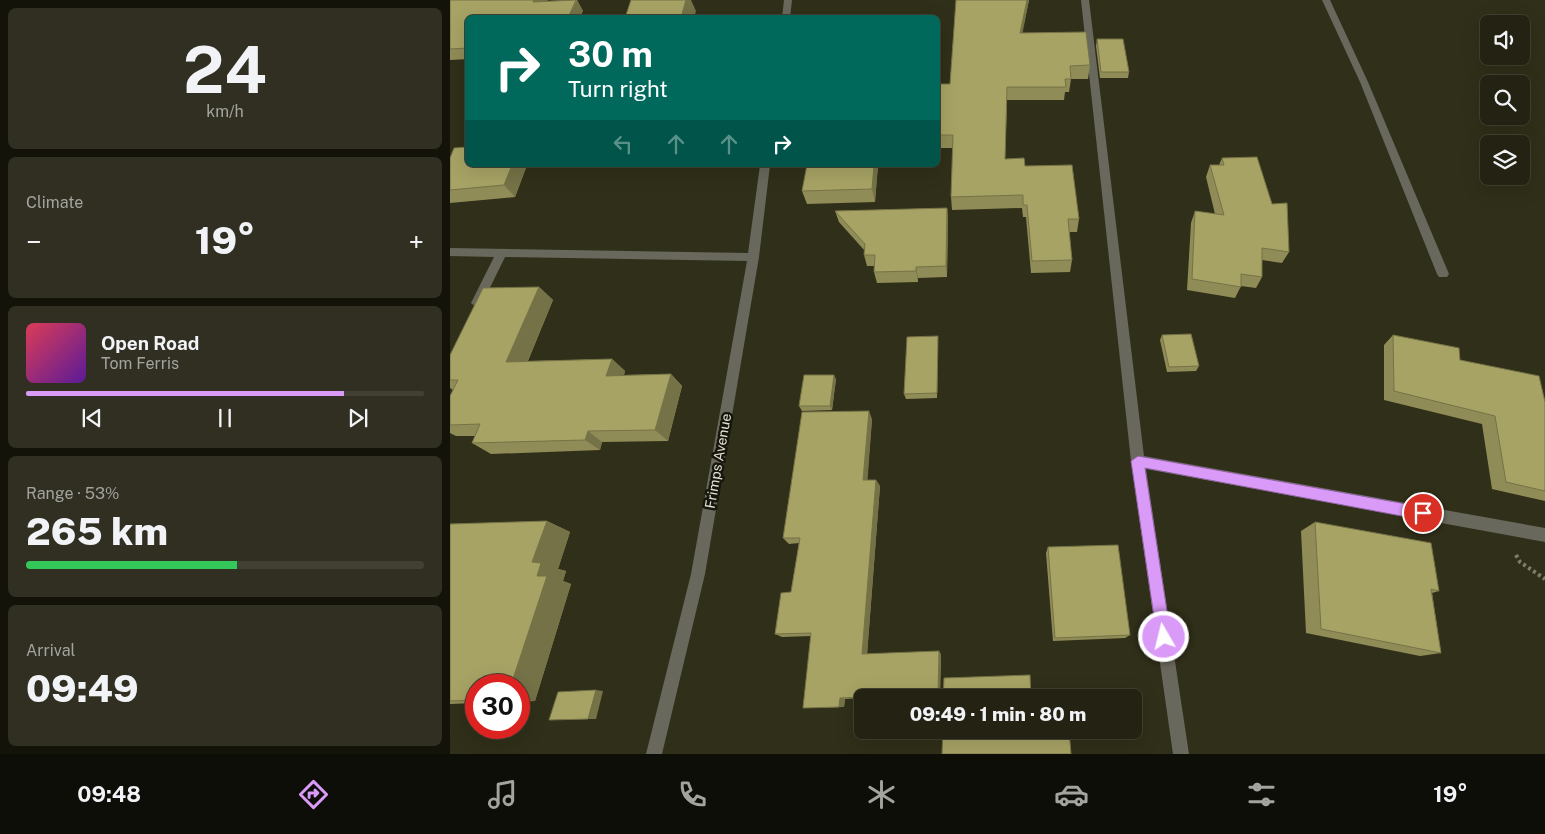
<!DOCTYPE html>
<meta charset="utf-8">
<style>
:root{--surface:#242313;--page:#302f21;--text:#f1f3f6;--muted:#a3a4a0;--line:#414033;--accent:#da9af7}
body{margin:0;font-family:"Public Sans",sans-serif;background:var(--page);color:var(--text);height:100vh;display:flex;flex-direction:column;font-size:19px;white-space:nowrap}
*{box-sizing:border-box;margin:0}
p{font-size:16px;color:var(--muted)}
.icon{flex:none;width:28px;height:28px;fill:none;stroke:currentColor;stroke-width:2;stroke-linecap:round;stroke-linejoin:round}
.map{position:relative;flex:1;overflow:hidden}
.panel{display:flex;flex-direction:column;gap:8px;padding:8px;background:#14130a;width:450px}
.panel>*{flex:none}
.hud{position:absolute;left:15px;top:15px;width:475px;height:152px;border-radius:8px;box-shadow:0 5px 20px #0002,0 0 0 1px var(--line);background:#00695c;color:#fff;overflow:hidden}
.buttons{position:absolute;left:1030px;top:15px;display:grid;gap:10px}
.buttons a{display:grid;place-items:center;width:50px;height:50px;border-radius:8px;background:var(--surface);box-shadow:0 5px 20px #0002,0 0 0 1px var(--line);font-size:25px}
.speed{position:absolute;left:15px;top:674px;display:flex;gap:10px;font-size:25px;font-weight:700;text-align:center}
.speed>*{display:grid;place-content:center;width:65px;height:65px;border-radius:50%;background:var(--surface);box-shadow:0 5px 20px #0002,0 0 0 1px var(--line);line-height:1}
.speed .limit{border:8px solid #d22;background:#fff;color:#111}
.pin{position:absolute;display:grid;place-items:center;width:42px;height:42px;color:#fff;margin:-21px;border:2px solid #fff;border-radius:50%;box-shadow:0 1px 5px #0007}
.me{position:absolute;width:55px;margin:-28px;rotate:352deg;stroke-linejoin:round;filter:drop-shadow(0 0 4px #0008)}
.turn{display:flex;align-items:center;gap:18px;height:105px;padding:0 20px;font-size:22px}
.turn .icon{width:65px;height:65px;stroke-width:2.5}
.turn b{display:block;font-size:35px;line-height:42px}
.lanes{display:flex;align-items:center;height:48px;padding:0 20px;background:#0003;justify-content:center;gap:25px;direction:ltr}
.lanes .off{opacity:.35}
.big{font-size:38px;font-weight:800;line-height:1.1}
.panel .card{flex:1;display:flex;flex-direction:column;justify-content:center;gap:8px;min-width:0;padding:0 18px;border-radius:8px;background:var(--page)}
.panel .dial{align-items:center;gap:0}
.dial b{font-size:65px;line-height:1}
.song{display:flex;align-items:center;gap:15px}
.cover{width:60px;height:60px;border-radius:8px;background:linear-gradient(135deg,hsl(350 70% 55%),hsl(270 70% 35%))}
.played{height:5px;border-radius:2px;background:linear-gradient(90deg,var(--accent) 80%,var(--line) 80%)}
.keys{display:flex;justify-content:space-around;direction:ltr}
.heat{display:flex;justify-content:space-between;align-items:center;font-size:28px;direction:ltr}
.charge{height:8px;border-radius:4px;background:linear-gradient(90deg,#34c759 53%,var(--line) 0)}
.trip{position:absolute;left:404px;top:689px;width:288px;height:50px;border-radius:8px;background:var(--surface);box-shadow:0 5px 20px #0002,0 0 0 1px var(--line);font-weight:800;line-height:50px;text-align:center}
.menu{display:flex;height:80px;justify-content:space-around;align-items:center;background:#0e0e08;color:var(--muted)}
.menu .icon{width:35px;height:35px}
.menu .selected{color:var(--accent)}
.menu b{font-size:22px;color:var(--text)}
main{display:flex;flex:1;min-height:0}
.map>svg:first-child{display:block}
</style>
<main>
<section class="panel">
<div class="card dial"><b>24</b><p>km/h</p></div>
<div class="card"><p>Climate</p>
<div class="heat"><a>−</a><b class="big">19°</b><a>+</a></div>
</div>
<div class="card">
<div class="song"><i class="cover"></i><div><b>Open Road</b><p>Tom Ferris</p></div></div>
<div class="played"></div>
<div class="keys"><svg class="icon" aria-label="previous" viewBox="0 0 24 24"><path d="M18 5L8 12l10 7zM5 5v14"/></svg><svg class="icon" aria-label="pause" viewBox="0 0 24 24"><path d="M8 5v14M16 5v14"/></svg><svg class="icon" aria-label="next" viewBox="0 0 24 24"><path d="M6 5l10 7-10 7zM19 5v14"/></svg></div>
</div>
<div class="card"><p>Range · 53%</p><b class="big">265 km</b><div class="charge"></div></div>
<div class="card"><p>Arrival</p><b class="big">09:49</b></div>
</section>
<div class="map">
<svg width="1095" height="754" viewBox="0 0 1095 754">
<rect width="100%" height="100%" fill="#302f19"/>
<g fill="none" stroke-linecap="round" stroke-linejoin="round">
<!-- path -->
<path stroke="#7f7e6c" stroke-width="4" stroke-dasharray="3 3" stroke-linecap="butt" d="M1066,555L1070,562L1095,579"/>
<!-- minor -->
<g fill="#68685d" fill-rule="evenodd">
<path d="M334,0H342L340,18H332Z"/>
<path d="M631,0H639L694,456L1095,528V542L696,469L739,754H723L681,461Z"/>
<path d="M872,0H880L918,82L999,274L997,277H989L987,274L910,82Z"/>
<path d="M310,165H320L309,257L255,574L212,754H196L241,574L297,261L55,257L31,306L27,308L21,303L44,257L0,256V248L298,253Z"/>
</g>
</g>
<!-- wall -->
<g fill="#908c57">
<path d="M0,0L97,1L127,0L133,11L18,18V59L0,60Z"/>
<path d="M506,0H579L572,33L640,65L638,79H621L619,92H615L614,100H557L555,159L575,166L629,219L627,232H619L622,260L620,272L581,273L576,217H573L572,208L502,210L501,197L503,148H488V84H500Z"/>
<path d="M647,39L679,72L678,78H650L646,46Z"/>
<path d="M0,158L77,165L65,197L0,203Z"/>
<path d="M772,158L822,204L839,252L832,263L812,260V277L806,288L791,286L785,298L737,290L741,223L745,211L765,214L756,177L760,165H769Z"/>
<path d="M357,165H428L425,202L357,204L352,191Z"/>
<path d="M497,208L498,219L497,277L468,278V282L427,283L424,272V266H417L414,255L415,251L389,222L385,211Z"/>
<path d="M89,287L103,300L78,361L162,359L175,371L174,375L221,374L232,386L218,441L152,442L150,450L41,454L22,443L25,436H6L0,433V396L3,390L0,388V355Z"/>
<path d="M712,335L749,366L746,371L717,372L710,340Z"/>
<path d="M943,335L1010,360L1095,402V501L1042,489L1032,424L934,400V345Z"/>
<path d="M488,341L487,398L456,399L454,394Z"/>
<path d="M386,379L382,410L352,411L349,406Z"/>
<path d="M422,419L417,480H426L430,486L417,654H491L490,695L412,698L395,699L394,707L359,708H353L361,636L332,637L325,634L341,592L349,543L339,544L333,538Z"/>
<path d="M97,521L120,532L108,569L116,571L113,581L121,584L85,701L69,702V685H26V703L0,704V524Z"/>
<path d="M865,522L989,591L982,593L991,653L970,656L856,633L851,531Z"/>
<path d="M598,547L680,635L675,638L603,641L596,553Z"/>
</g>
<!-- shaded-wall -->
<g fill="#757247">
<path d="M84,0H98L90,13L83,2Z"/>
<path d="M127,0L133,11L130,18H118Z"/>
<path d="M236,0H241L246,11L244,18H231Z"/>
<path d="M577,0H579L570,46V33Z"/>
<path d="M62,165H77L65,197L54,185Z"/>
<path d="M424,165H428L425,202L422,189Z"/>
<path d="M497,208L498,219L497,277L496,266Z"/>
<path d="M466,267L468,278V282L466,271Z"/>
<path d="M89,287L103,300L72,374L56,362Z"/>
<path d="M162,359L175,371L170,387L156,376Z"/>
<path d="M221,374L232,386L218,441L205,430Z"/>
<path d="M384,375L386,379L382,410L380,406Z"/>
<path d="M419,411L422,419L417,487L413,480Z"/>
<path d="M138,431L152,442L150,450L135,440Z"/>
<path d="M426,480L430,486L417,656L412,654Z"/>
<path d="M97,521L120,532L108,569L116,571L113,581L121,584L85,701L69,700V685H61L87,576L82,562Z"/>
<path d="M489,651L491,654L490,695L488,694Z"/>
<path d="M146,690L153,691L146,719H138Z"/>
<path d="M390,698L395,699L394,707H389Z"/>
</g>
<!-- building -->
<g fill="#a7a365" stroke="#757247">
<path d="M0,0H84L83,2L126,0L118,18H18V48L0,49Z"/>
<path d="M181,0H236L231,18H175Z"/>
<path d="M506,0H577L570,33L636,32L640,65L620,66L621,79H615L616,87H557L555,159L574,158L575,166L622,165L629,219H618L622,260L582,261L577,205H573V195L501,197L503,135H488V84H500Z"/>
<path d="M647,39H673L679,72H651Z"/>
<path d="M18,147V165H62L54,185L0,190V158L4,148Z"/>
<path d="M807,157L822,204L837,203L839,252L812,248V277L791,274V287L742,279L745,211L774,215L760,165H774L772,158Z"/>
<path d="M357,165H424L422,189L352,191Z"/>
<path d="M497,208L496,266L466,267V271L424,272L425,255H414L415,244L385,211Z"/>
<path d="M89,287L56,362L162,359L156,376L221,374L205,430L138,431L135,440L22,443L30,424L0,425V396L8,380H0V355L33,288Z"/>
<path d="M741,334L749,366L719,367L712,335Z"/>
<path d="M943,335L1009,348L1010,360L1089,376L1095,402V491L1056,482L1045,416L944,391Z"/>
<path d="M488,336L487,393L454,394L457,337Z"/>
<path d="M354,375H384L380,406H349Z"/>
<path d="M419,411L413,480H426L412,654L489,651L488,694L390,698L389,707L353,708L361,633L325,634L331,593L341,592L350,538H333L352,412Z"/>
<path d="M97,521L82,562L91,563L87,576H97L61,685H26V700L0,701V524Z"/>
<path d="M865,522L981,543L989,591L981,589L991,653L871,629Z"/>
<path d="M668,545L680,635L605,638L598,547Z"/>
<path d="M580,675L581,698H493L494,678Z"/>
<path d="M146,690L138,719L99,720L108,692Z"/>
<path d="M493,730H619L621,754H492Z"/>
</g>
<!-- route -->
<path fill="#da9af7" stroke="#8e64a1" d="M688,456L973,507L977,509L979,513L977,518L973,520L695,468L721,637L719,642L714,644L709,642L707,637L681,461Z"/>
<g text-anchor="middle" stroke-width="5" stroke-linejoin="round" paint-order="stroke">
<!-- street labels -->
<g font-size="14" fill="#e0e0d2" stroke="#17160d">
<text transform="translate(268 461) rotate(-80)" y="5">Frimps Avenue</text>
</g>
</g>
</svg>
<div class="buttons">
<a><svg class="icon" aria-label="sound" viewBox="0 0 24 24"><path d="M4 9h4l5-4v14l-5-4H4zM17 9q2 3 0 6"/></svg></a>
<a><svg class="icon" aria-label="search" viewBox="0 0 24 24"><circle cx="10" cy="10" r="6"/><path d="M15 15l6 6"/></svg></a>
<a><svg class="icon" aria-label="layers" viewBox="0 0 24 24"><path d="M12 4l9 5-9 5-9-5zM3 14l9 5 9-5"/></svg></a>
</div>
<div class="speed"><div class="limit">30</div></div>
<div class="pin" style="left:973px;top:513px;background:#d93025"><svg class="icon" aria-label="arrive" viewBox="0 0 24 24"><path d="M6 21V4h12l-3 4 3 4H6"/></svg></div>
<svg class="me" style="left:714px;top:637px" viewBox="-20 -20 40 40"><circle r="17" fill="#da9af7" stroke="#fff" stroke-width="3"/><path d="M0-11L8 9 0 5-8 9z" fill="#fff"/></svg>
<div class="trip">09:49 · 1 min · 80 m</div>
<div class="hud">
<div class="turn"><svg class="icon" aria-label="right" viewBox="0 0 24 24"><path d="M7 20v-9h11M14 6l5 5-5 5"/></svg><div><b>30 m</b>Turn right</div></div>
<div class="lanes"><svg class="icon off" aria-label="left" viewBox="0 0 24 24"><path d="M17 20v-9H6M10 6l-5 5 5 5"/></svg><svg class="icon off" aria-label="ahead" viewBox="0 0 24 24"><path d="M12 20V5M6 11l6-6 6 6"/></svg><svg class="icon off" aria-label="ahead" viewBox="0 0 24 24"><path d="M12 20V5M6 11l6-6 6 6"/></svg><svg class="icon" aria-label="right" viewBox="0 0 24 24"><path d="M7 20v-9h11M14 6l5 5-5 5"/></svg></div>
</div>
</div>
</main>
<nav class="menu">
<b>09:48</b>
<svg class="icon selected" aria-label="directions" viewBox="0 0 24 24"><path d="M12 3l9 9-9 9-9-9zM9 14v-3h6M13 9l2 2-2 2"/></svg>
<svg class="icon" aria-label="music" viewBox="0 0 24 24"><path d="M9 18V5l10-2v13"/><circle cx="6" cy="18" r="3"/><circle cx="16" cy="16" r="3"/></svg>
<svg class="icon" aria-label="phone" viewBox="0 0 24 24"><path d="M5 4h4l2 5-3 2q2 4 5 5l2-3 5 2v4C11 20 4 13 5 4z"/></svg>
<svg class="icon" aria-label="climate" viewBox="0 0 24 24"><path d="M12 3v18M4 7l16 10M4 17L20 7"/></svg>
<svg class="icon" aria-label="car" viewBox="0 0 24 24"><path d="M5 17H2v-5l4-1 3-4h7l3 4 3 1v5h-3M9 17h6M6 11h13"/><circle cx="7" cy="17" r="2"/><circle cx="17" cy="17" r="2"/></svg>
<svg class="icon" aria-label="filters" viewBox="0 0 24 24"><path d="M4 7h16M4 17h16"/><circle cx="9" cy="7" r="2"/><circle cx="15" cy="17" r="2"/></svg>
<b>19°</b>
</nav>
